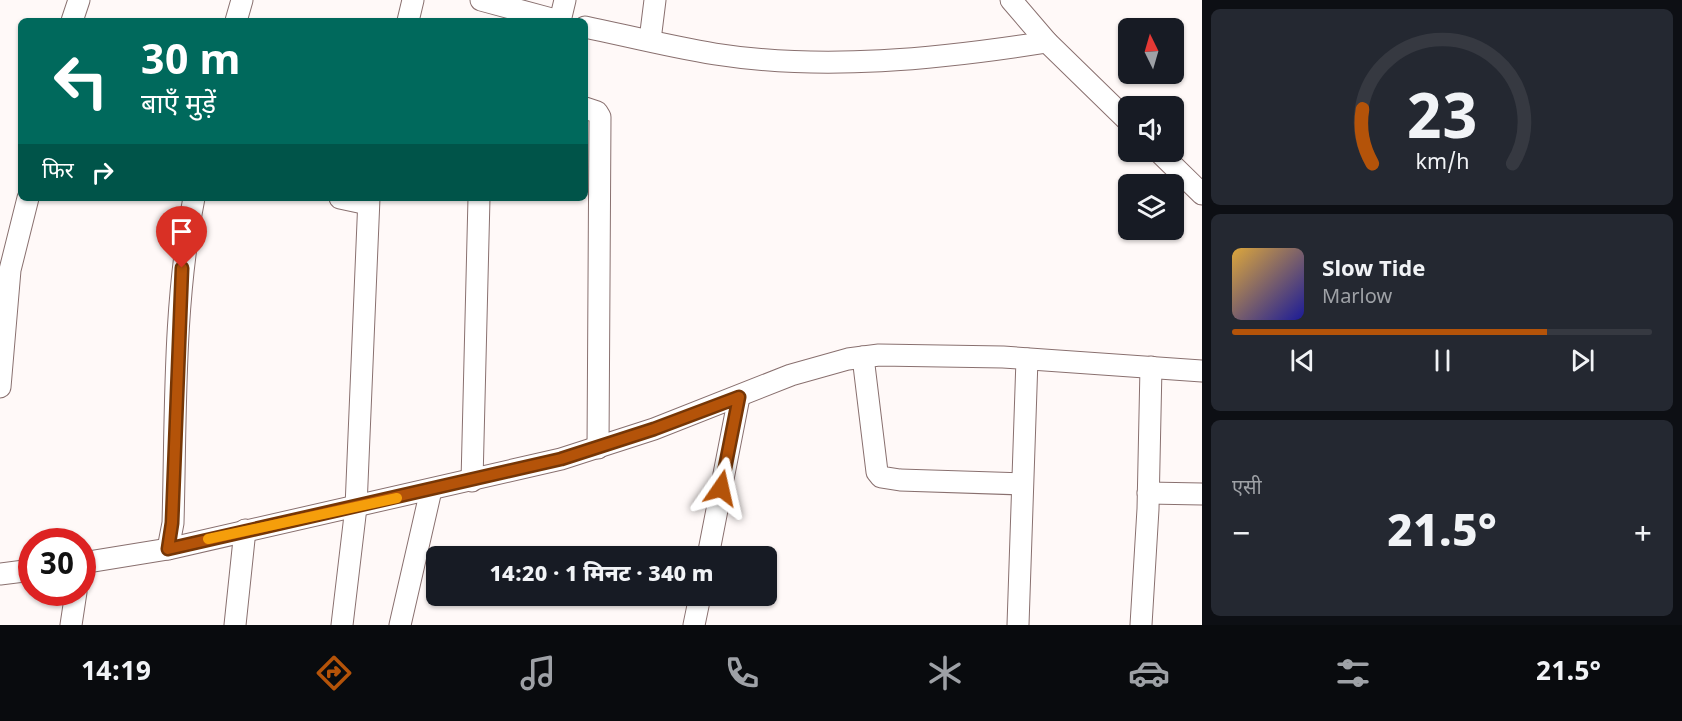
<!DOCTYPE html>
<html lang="hi">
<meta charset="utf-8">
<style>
:root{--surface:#171b24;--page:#242831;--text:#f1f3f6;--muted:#9ea1a6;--line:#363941;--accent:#b45309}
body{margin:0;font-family:Georgia,"Noto Sans Devanagari",serif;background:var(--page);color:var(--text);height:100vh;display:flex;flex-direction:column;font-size:22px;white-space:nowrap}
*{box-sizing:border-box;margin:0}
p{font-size:20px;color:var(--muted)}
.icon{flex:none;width:33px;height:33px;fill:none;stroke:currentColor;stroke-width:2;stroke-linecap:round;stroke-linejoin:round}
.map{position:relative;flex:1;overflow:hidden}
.panel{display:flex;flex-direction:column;gap:9px;padding:9px;background:#0d0f14;width:480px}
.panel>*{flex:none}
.hud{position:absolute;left:18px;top:18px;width:570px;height:183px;border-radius:9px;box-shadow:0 2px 4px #0004;background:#00695c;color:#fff;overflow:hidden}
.needle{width:39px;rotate:355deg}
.tools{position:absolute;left:1118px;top:18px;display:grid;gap:12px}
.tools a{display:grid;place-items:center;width:66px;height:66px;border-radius:9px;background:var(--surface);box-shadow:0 2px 4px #0004;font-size:30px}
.speed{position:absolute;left:18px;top:528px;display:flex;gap:12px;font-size:30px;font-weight:700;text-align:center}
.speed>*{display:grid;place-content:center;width:78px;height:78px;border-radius:50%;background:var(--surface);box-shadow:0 2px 4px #0004;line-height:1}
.speed .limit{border:9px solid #d22;background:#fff;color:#111}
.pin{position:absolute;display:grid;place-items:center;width:51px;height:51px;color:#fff;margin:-62px -26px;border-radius:50% 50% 50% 0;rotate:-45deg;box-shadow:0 0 6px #0007}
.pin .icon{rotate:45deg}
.me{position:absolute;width:66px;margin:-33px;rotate:11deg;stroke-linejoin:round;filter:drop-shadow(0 0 4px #0008)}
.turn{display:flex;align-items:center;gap:21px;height:126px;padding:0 24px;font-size:27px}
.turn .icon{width:78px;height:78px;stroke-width:2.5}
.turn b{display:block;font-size:42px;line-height:51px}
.then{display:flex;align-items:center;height:57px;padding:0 24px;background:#0003;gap:12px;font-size:22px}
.big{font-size:45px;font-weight:800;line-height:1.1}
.panel .tile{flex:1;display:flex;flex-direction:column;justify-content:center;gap:9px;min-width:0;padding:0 21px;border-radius:9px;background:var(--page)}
.panel .dial{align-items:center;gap:0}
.dial svg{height:156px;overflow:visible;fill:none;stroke:var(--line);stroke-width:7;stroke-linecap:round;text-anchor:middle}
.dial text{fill:var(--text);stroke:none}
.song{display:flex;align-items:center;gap:18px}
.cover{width:72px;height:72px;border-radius:9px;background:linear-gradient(135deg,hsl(40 70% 55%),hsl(240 70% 35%))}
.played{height:6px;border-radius:3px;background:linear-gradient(90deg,var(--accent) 75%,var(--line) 75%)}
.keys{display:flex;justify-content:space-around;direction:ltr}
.heat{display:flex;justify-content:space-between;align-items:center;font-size:33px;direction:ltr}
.trip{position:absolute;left:426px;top:546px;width:351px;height:60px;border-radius:9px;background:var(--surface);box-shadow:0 2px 4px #0004;font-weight:800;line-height:60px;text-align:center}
.tab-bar{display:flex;height:96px;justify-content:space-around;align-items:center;background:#090b0e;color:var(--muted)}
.tab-bar .icon{width:42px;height:42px}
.tab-bar .on{color:var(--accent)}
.tab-bar b{font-size:27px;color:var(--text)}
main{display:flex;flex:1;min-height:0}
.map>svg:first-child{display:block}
</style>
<main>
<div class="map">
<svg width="1202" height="625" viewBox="0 0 1202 625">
<rect width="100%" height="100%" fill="#fff9f8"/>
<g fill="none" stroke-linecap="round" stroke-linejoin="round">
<!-- street casing -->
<g stroke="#89706f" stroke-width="23">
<g id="street">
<path d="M481,0L559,21"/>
<path d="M1011,0L1047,42L1128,121"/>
<path d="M72,21L79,0"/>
<path d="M236,21L242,0"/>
<path d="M408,21L413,0"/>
<path d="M560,21L565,0"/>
<path d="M585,27C628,36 671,47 715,54C823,71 939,59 1047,42"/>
<path d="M650,40L655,0"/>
<path d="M585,108L597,112L600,117L598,448"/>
<path d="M1159,152L1202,194"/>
<path d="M340,198L368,204"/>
<path d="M863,357L877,472L881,477L900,480L1022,484"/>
<path d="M0,387L10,270L28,198"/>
<path d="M472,481L479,198"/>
<path d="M1148,493L1202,494"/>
<path d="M168,549L173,523C176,414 173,305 194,198"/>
<path d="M708,556L739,397"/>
<path d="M82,563L168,549L561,459L654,429L791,375L848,359L879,355L1003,357L1202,371"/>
<path d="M0,574L32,570"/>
<path d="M71,625L76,592"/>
<path d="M235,625L245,530"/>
<path d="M342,625L356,507L369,198"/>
<path d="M400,625L431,490"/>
<path d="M694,625L700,596"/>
<path d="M1018,625L1027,359"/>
<path d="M1141,625L1148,509L1151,367"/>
</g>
</g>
<!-- street -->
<use href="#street" stroke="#fff" stroke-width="21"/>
</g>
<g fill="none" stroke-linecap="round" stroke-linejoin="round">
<!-- route casing -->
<g stroke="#753606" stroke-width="15">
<path id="route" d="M182,268L172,523L168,549L561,459L654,429L739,397L721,488"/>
</g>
<!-- route -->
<use href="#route" stroke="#b45309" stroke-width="10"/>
<!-- slow -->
<path stroke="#f59e0b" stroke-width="10" d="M208,539L397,498"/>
</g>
</svg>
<div class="tools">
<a><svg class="needle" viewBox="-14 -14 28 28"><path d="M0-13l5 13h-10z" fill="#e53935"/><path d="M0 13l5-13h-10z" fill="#9ea1a6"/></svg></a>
<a><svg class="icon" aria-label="sound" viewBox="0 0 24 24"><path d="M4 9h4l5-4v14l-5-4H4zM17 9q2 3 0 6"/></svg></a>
<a><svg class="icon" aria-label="layers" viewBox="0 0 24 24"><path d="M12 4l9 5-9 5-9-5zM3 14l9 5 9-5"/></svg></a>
</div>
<div class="speed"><div class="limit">30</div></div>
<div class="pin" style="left:182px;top:268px;background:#d93025"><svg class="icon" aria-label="arrive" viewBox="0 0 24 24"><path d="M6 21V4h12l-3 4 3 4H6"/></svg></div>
<svg class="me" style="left:721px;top:488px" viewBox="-20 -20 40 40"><path d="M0-17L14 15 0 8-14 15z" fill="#b45309" stroke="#fff" stroke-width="4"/></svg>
<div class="trip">14:20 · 1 मिनट · 340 m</div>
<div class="hud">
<div class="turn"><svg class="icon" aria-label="left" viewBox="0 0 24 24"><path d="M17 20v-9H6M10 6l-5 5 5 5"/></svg><div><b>30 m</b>बाएँ मुड़ें</div></div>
<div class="then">फिर<svg class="icon" aria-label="right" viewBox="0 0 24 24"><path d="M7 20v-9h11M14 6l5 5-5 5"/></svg></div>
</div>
</div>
<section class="panel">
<div class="tile dial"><svg viewBox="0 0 100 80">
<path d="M14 69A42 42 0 1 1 86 69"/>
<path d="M14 69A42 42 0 0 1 9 41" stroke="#b45309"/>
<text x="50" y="56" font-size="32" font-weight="700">23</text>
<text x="50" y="72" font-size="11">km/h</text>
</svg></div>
<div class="tile">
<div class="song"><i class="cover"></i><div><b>Slow Tide</b><p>Marlow</p></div></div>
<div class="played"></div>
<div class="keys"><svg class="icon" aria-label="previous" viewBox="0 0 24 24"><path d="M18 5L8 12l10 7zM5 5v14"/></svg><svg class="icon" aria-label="pause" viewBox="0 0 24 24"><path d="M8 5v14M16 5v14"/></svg><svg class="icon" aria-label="next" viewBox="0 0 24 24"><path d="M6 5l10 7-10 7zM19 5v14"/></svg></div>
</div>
<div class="tile"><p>एसी</p>
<div class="heat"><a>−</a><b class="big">21.5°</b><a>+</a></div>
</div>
</section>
</main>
<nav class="tab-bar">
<b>14:19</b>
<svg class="icon on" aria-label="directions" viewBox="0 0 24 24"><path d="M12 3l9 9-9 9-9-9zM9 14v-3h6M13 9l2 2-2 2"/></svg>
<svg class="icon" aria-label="music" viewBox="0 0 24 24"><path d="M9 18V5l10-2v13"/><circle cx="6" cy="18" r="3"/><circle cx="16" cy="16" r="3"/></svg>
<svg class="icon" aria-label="phone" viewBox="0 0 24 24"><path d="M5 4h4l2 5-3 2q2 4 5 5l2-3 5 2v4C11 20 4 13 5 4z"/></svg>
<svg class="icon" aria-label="climate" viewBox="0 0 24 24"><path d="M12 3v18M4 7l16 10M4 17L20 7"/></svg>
<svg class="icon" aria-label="car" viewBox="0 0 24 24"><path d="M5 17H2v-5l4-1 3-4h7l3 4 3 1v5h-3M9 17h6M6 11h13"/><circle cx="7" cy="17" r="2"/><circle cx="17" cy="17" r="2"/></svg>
<svg class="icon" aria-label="filters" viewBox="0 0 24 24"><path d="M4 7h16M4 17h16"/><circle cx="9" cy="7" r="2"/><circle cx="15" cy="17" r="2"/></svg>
<b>21.5°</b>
</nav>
